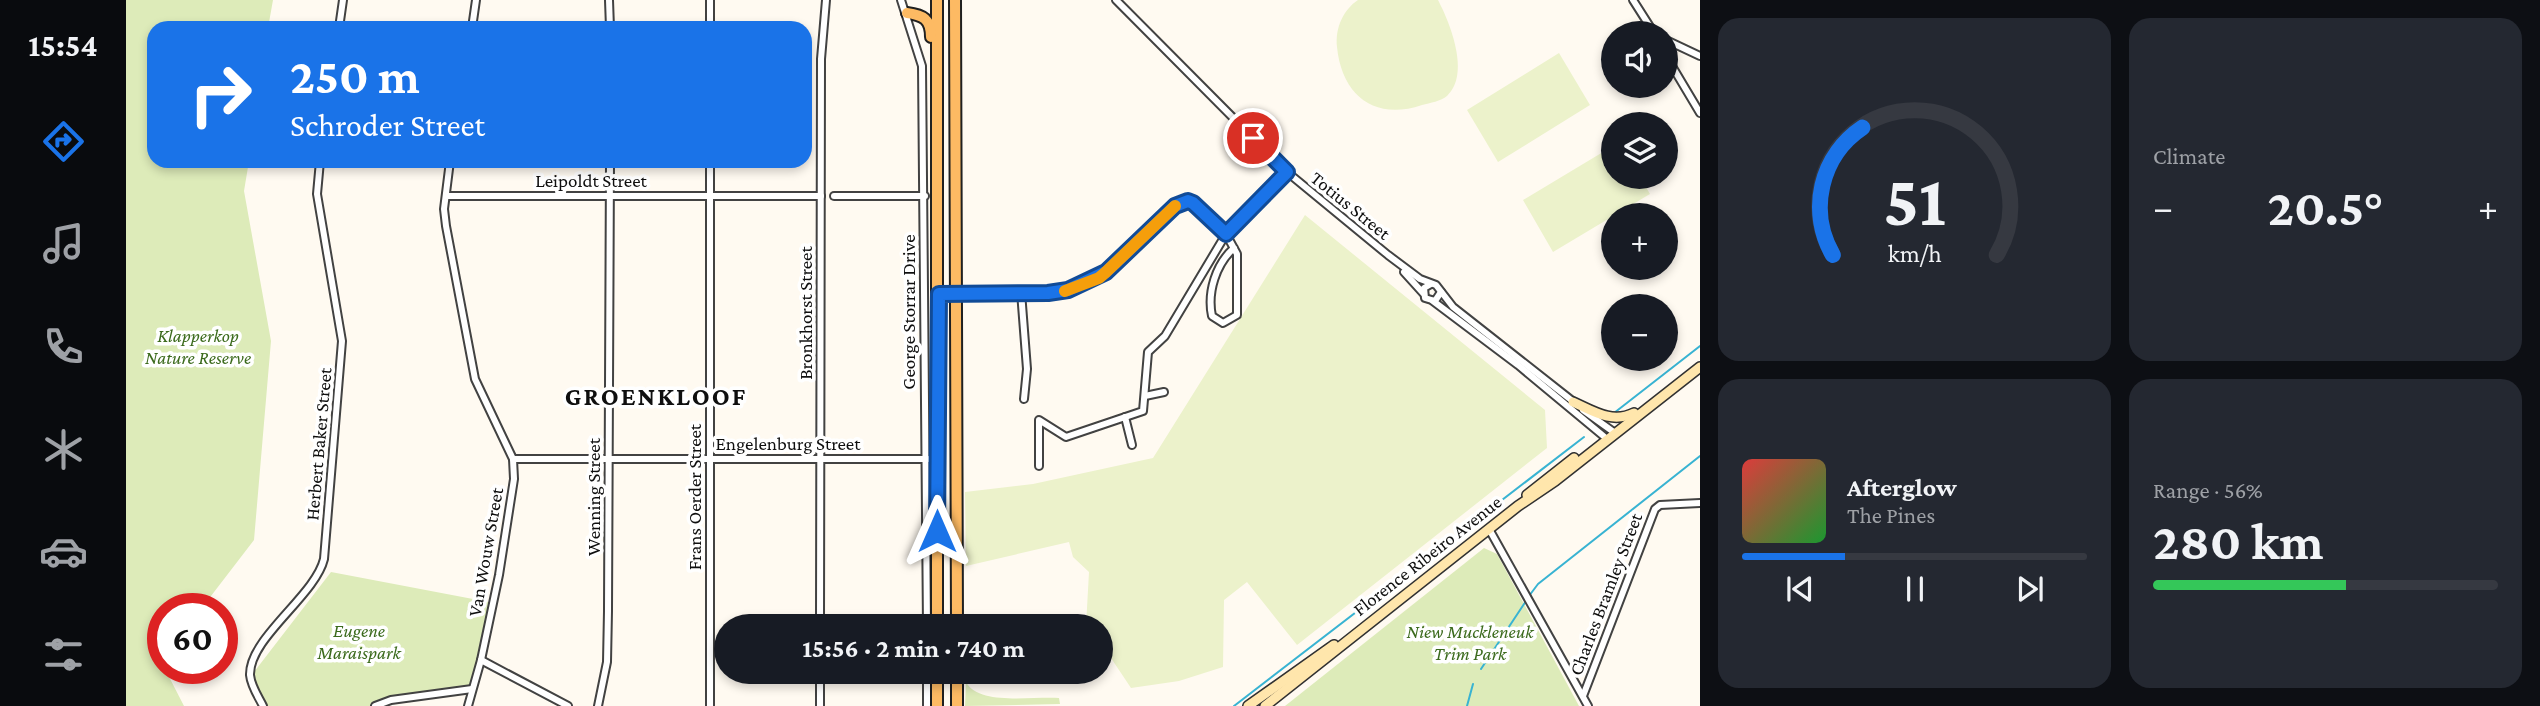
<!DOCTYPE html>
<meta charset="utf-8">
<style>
:root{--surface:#171b24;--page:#242831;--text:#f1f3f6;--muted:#9ea1a6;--line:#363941;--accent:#1a73e8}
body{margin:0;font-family:"Crimson Pro",serif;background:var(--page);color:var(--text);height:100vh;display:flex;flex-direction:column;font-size:26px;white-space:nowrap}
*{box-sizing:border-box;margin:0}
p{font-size:23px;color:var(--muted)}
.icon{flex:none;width:38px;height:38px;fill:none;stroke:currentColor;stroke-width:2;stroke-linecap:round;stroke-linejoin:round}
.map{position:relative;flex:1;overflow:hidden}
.sheet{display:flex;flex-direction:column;gap:18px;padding:18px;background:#0d0f14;width:840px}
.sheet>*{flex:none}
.banner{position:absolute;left:21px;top:21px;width:665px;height:147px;border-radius:21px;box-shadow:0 4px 10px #0003;background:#1a73e8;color:#fff;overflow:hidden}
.fabs{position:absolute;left:1475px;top:21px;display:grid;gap:14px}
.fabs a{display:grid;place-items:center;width:77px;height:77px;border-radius:50%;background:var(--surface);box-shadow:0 4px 10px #0003;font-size:35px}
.speed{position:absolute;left:21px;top:593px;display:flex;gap:14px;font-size:35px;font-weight:700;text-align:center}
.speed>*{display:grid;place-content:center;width:91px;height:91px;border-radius:50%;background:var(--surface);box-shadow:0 4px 10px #0003;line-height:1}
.speed .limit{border:10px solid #d22;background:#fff;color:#111}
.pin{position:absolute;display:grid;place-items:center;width:60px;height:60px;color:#fff;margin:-30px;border:4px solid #fff;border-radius:50%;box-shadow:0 2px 7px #0007}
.me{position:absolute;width:77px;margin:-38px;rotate:0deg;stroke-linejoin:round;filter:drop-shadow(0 0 5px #0008)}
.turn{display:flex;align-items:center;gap:24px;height:147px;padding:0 28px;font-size:32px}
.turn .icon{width:91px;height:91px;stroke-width:2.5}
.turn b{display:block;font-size:49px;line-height:60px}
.big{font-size:52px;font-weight:700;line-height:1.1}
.sheet .tile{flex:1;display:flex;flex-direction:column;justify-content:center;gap:10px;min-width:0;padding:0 24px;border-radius:21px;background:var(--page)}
.sheet .dial{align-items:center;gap:0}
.dial svg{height:182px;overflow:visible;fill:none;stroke:var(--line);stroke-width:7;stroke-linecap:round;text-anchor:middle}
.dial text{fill:var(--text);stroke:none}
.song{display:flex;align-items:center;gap:21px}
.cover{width:84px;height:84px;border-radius:10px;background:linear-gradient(135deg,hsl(0 70% 55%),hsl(130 70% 35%))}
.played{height:7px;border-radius:4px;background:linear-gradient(90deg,var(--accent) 30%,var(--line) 30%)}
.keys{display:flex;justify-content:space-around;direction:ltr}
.heat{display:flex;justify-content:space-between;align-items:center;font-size:38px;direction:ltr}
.charge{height:10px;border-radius:5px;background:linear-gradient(90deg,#34c759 56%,var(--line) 0)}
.sheet .tiles{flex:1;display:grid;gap:18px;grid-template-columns:repeat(2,1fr)}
.trip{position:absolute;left:588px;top:614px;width:399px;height:70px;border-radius:35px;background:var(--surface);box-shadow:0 4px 10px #0003;font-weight:700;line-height:70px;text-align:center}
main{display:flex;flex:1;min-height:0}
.dock{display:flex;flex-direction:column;width:126px;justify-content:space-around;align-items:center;background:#090b0e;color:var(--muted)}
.dock .icon{width:49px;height:49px}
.dock .active{color:var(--accent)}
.dock b{font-size:32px;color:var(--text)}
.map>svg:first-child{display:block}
</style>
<main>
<nav class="dock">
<b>15:54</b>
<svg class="icon active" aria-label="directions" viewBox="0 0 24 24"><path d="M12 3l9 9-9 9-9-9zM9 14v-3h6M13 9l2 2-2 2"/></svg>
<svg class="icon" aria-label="music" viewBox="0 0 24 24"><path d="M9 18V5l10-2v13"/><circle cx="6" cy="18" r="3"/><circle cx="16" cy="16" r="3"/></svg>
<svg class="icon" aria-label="phone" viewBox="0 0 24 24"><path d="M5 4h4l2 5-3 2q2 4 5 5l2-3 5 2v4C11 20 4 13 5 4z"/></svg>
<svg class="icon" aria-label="climate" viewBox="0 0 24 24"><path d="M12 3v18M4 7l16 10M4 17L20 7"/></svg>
<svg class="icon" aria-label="car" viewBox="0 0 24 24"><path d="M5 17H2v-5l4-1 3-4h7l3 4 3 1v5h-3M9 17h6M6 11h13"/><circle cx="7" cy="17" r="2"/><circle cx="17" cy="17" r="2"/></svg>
<svg class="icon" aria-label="filters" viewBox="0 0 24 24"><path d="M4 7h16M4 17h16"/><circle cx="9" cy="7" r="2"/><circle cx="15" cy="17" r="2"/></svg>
</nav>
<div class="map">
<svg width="1574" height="706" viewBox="0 0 1574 706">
<rect width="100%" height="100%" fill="#fffaf1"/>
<!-- green -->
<g fill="#ddebb9">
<path d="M0,0H147L142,28H28V161H123L118,191L145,341L128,540L75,609H37V668L39,669L58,706H0Z"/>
<path d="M1358,548L1371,554L1453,706H1159Z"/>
<path d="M205,572L368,603L347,688L256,700L251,706H139L125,676Z"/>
<path d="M840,682C853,706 906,696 933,698L934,704L839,706Z"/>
</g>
<!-- pitch -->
<g fill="#ecf2cb">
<path d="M1232,0H1312C1324,23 1345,74 1321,96C1315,101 1304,103 1296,105C1249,121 1216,96 1211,47C1209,28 1217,10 1232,0Z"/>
<path d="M1433,53L1464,105L1372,162L1341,110Z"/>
<path d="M1487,146L1488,177H1514L1524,194L1427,252L1397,200Z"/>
<path d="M1179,215L1419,410L1421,448L1171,645L1121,582L1098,600L1097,667L1053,681L1005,688L975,643V626H960L963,572L947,557L943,542L840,566L839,492L907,484L1027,458Z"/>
</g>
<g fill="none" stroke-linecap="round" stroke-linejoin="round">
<!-- stream -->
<g stroke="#38b3d2" stroke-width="2">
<path d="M1488,413L1574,346"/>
<path d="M1403,596L1412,584L1574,456"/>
<path d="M1355,669L1400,601"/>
<path d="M1108,706L1458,437"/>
<path d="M1341,706L1347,684"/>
</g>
<!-- street casing -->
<g stroke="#424242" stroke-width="10">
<g id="street">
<path d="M483,0L484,28"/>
<path d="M584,0V28"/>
<path d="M775,0L796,66L801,626"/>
<path d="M990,0L1161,172L1262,255L1294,279L1310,285L1327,307L1449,403"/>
<path d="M1507,0L1528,33"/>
<path d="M213,28L217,0"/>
<path d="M346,28L350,0"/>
<path d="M1540,40L1574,56"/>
<path d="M1540,56L1574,113"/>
<path d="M324,161L318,209L320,226L349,379L387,459L388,479L373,575L355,660L342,706"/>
<path d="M584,161V706"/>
<path d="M320,196H695"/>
<path d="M708,196H799"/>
<path d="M1278,272L1297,293"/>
<path d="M1305,284L1298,288L1299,298L1309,301L1315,292"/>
<path d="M895,292L901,369L898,399"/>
<path d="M813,294L922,293L942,290L980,272L1049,206L1062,201L1100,234L1111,254V315L1097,323L1086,316C1081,292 1090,264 1108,248"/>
<path d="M1307,301L1392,365L1481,439"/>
<path d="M1019,396L1038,392"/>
<path d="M1457,410L1489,433"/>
<path d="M999,417L1006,445"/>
<path d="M387,459H802"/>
<path d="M913,466V420L940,437L1017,411L1022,352L1039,336L1100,234L1161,172"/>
<path d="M1363,529L1462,706"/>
<path d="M694,626L695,59L700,0"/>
<path d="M355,660L442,706"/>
<path d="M1457,696L1529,509L1534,505L1574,503"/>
<path d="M137,706C132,696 125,686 124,675C123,638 189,596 198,559L216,341L191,194L194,161"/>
<path d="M249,706L265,700L346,689"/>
<path d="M472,706L481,662L482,611L484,161"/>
<path d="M694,706V672"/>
<path d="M801,706V672"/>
</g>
</g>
<!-- secondary casing -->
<g stroke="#313131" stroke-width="12">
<g id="secondary">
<path d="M1447,402C1467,411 1486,424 1508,413"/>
<path d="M1401,495L1448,458"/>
<path d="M1122,706L1208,645"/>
<path d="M1139,706L1392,506L1429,481L1574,367"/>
</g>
</g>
<!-- primary casing -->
<g stroke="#202020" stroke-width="14">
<g id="primary">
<path d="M811,0V626"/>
<path d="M829,0L831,626"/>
<path d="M781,13C797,15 805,19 805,37"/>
<path d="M811,672V706"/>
<path d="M831,672V706"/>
</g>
</g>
<!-- street -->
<use href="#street" stroke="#fff" stroke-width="6"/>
<!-- secondary -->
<use href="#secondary" stroke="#ffe6ac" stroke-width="9"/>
<!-- primary -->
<use href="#primary" stroke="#fdba63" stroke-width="10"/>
</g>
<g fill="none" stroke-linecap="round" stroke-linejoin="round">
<!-- route casing -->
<g stroke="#114b97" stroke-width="18">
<path id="route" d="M811,531L813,294L922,293L942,290L980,272L1049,206L1062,201L1067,203L1100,234L1161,172L1127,138"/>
</g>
<!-- route -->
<use href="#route" stroke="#1a73e8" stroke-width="12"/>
<!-- slow -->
<path stroke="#f59e0b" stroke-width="12" d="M939,291L973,278L980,272L1049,206"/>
</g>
<g text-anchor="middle" stroke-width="7" stroke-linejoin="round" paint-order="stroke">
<!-- street labels -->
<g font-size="19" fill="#0f0f0f" stroke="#fff">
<text x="465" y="187">Leipoldt Street</text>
<text transform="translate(1225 205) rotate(39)" y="7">Totius Street</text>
<text transform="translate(782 312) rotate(-90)" y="7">George Storrar Drive</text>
<text transform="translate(679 313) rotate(-90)" y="7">Bronkhorst Street</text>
<text x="662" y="450">Engelenburg Street</text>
<text transform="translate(192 444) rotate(-85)" y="7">Herbert Baker Street</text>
<text transform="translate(467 497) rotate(-90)" y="7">Wenning Street</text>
<text transform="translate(568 497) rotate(-90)" y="7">Frans Oerder Street</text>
<text transform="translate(359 552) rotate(-80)" y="7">Van Wouw Street</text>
<text transform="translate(1301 555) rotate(-38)" y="7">Florence Ribeiro Avenue</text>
<text transform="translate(1479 594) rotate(-69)" y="7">Charles Bramley Street</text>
</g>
<!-- park labels -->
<g font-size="19" font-style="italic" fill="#3b6a1c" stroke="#fff">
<text x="72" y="342">Klapperkop<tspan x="72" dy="22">Nature Reserve</tspan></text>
<text x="233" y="637">Eugene<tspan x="233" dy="22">Maraispark</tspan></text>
<text x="1344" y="638">Niew Muckleneuk<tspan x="1344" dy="22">Trim Park</tspan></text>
</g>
<!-- district labels -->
<g font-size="26" font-weight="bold" letter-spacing="2" fill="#0f0f0f" stroke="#fff">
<text x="530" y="405">GROENKLOOF</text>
</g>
</g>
</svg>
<div class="fabs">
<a><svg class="icon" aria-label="sound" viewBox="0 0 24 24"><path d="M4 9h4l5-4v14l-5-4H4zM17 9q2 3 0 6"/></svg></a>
<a><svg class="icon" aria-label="layers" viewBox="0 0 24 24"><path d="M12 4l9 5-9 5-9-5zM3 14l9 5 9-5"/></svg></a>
<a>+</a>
<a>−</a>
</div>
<div class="speed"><div class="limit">60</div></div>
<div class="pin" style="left:1127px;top:138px;background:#d93025"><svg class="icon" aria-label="arrive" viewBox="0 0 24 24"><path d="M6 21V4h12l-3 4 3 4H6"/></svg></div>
<svg class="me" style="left:811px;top:531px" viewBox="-20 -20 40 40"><path d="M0-17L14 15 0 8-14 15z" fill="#1a73e8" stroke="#fff" stroke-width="4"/></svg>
<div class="trip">15:56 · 2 min · 740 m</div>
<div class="banner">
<div class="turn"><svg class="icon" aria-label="right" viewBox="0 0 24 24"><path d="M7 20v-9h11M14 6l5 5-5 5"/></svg><div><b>250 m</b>Schroder Street</div></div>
</div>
</div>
<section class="sheet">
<div class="tiles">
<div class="tile dial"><svg viewBox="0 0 100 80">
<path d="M14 69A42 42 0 1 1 86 69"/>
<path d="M14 69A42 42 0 0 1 27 13" stroke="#1a73e8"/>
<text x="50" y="56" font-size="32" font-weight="700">51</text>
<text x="50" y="72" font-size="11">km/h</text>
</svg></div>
<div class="tile"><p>Climate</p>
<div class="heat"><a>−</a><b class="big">20.5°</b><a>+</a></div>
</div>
<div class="tile">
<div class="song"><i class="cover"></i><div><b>Afterglow</b><p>The Pines</p></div></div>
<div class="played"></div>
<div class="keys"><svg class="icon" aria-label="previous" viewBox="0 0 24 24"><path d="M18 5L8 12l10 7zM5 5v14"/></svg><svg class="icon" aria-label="pause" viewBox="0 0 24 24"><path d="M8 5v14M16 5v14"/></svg><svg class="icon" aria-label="next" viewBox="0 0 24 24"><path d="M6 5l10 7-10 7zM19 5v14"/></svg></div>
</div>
<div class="tile"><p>Range · 56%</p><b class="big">280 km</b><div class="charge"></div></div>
</div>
</section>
</main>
